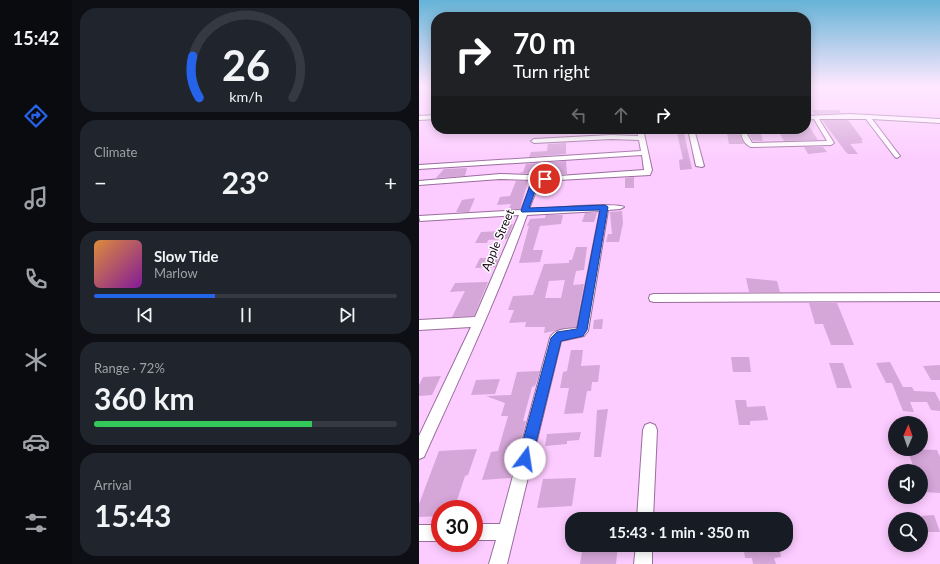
<!DOCTYPE html>
<meta charset="utf-8">
<style>
:root{--surface:#171b24;--page:#20242c;--text:#f1f3f6;--muted:#9ea1a6;--line:#363941;--accent:#2563eb}
body{margin:0;font-family:Lato,sans-serif;background:var(--page);color:var(--text);height:100vh;display:flex;flex-direction:column;font-size:15px;white-space:nowrap}
*{box-sizing:border-box;margin:0}
p{font-size:13px;color:var(--muted)}
.icon{flex:none;width:22px;height:22px;fill:none;stroke:currentColor;stroke-width:2;stroke-linecap:round;stroke-linejoin:round}
.map{position:relative;flex:1;overflow:hidden}
.side{display:flex;flex-direction:column;gap:8px;padding:8px;background:#0d0f14;width:347px}
.side>*{flex:none}
.banner{position:absolute;left:12px;top:12px;width:380px;height:122px;border-radius:16px;box-shadow:0 2px 10px #0003;background:#202124;color:#fff;overflow:hidden}
.needle{width:26px;rotate:2deg}
.tools{position:absolute;left:469px;top:416px;display:grid;gap:8px}
.tools a{display:grid;place-items:center;width:40px;height:40px;border-radius:50%;background:var(--surface);box-shadow:0 2px 10px #0003;font-size:20px}
.speed{position:absolute;left:12px;top:500px;display:flex;gap:8px;font-size:20px;font-weight:700;text-align:center}
.speed>*{display:grid;place-content:center;width:52px;height:52px;border-radius:50%;background:var(--surface);box-shadow:0 2px 10px #0003;line-height:1}
.speed .limit{border:6px solid #d22;background:#fff;color:#111}
.pin{position:absolute;display:grid;place-items:center;width:34px;height:34px;color:#fff;margin:-17px;border:2px solid #fff;border-radius:50%;box-shadow:0 1px 4px #0007}
.me{position:absolute;width:44px;margin:-22px;rotate:14deg;stroke-linejoin:round;filter:drop-shadow(0 0 3px #0008)}
.turn{display:flex;align-items:center;gap:14px;height:84px;padding:0 16px;font-size:18px}
.turn .icon{width:52px;height:52px;stroke-width:2.5}
.turn b{display:block;font-size:28px;line-height:34px}
.lanes{display:flex;align-items:center;height:38px;padding:0 16px;background:#0003;justify-content:center;gap:20px;direction:ltr}
.lanes .off{opacity:.35}
.big{font-size:30px;font-weight:700;line-height:1.1}
.side .tile{flex:1;display:flex;flex-direction:column;justify-content:center;gap:6px;min-width:0;padding:0 14px;border-radius:16px;background:var(--page)}
.side .dial{align-items:center;gap:0}
.dial svg{height:104px;overflow:visible;fill:none;stroke:var(--line);stroke-width:7;stroke-linecap:round;text-anchor:middle}
.dial text{fill:var(--text);stroke:none}
.song{display:flex;align-items:center;gap:12px}
.cover{width:48px;height:48px;border-radius:6px;background:linear-gradient(135deg,hsl(30 70% 55%),hsl(290 70% 35%))}
.played{height:4px;border-radius:2px;background:linear-gradient(90deg,var(--accent) 40%,var(--line) 40%)}
.keys{display:flex;justify-content:space-around;direction:ltr}
.heat{display:flex;justify-content:space-between;align-items:center;font-size:22px;direction:ltr}
.charge{height:6px;border-radius:3px;background:linear-gradient(90deg,#34c759 72%,var(--line) 0)}
.trip{position:absolute;left:146px;top:512px;width:228px;height:40px;border-radius:16px;background:var(--surface);box-shadow:0 2px 10px #0003;font-weight:700;line-height:40px;text-align:center}
main{display:flex;flex:1;min-height:0}
.dock{display:flex;flex-direction:column;width:72px;justify-content:space-around;align-items:center;background:#090b0e;color:var(--muted)}
.dock .icon{width:28px;height:28px}
.dock .current{color:var(--accent)}
.dock b{font-size:18px;color:var(--text)}
.map>svg:first-child{display:block}
</style>
<main>
<nav class="dock">
<b>15:42</b>
<svg class="icon current" aria-label="directions" viewBox="0 0 24 24"><path d="M12 3l9 9-9 9-9-9zM9 14v-3h6M13 9l2 2-2 2"/></svg>
<svg class="icon" aria-label="music" viewBox="0 0 24 24"><path d="M9 18V5l10-2v13"/><circle cx="6" cy="18" r="3"/><circle cx="16" cy="16" r="3"/></svg>
<svg class="icon" aria-label="phone" viewBox="0 0 24 24"><path d="M5 4h4l2 5-3 2q2 4 5 5l2-3 5 2v4C11 20 4 13 5 4z"/></svg>
<svg class="icon" aria-label="climate" viewBox="0 0 24 24"><path d="M12 3v18M4 7l16 10M4 17L20 7"/></svg>
<svg class="icon" aria-label="car" viewBox="0 0 24 24"><path d="M5 17H2v-5l4-1 3-4h7l3 4 3 1v5h-3M9 17h6M6 11h13"/><circle cx="7" cy="17" r="2"/><circle cx="17" cy="17" r="2"/></svg>
<svg class="icon" aria-label="filters" viewBox="0 0 24 24"><path d="M4 7h16M4 17h16"/><circle cx="9" cy="7" r="2"/><circle cx="15" cy="17" r="2"/></svg>
</nav>
<section class="side">
<div class="tile dial"><svg viewBox="0 0 100 80">
<path d="M14 69A42 42 0 1 1 86 69"/>
<path d="M14 69A42 42 0 0 1 9 37" stroke="#2563eb"/>
<text x="50" y="56" font-size="32" font-weight="700">26</text>
<text x="50" y="72" font-size="11">km/h</text>
</svg></div>
<div class="tile"><p>Climate</p>
<div class="heat"><a>−</a><b class="big">23°</b><a>+</a></div>
</div>
<div class="tile">
<div class="song"><i class="cover"></i><div><b>Slow Tide</b><p>Marlow</p></div></div>
<div class="played"></div>
<div class="keys"><svg class="icon" aria-label="previous" viewBox="0 0 24 24"><path d="M18 5L8 12l10 7zM5 5v14"/></svg><svg class="icon" aria-label="pause" viewBox="0 0 24 24"><path d="M8 5v14M16 5v14"/></svg><svg class="icon" aria-label="next" viewBox="0 0 24 24"><path d="M6 5l10 7-10 7zM19 5v14"/></svg></div>
</div>
<div class="tile"><p>Range · 72%</p><b class="big">360 km</b><div class="charge"></div></div>
<div class="tile"><p>Arrival</p><b class="big">15:43</b></div>
</section>
<div class="map">
<svg width="521" height="564" viewBox="0 0 521 564">
<rect width="100%" height="100%" fill="#fccbff"/>
<!-- building -->
<g fill="#d5a6d8" fill-rule="evenodd">
<path d="M393,110H420L422,113L396,114Z"/>
<path d="M403,120H429L444,140H442L444,143L431,144L439,154H429L426,151Z"/>
<path d="M387,122L399,140L365,141L360,132L387,131Z"/>
<path d="M257,129H264L273,169L261,170L260,160L264,159Z"/>
<path d="M308,133H321L325,144H310Z"/>
<path d="M330,134H342L344,141H334Z"/>
<path d="M147,143V154L110,157L112,152L128,151L129,144Z"/>
<path d="M385,147H404L408,152L389,154Z"/>
<path d="M147,161L148,174L129,175L100,173L104,172L107,164Z"/>
<path d="M48,168L46,176L17,178L25,169Z"/>
<path d="M215,177V188H206V178Z"/>
<path d="M97,181H109L101,209H90L92,204L78,205L81,197L91,196Z"/>
<path d="M141,181L139,190L124,191L127,182Z"/>
<path d="M56,198L50,212H37L43,200Z"/>
<path d="M203,211L204,223L200,242H187L189,234H193L191,212Z"/>
<path d="M166,213H178L175,222H163Z"/>
<path d="M127,215H144L142,224L121,226L114,250H124L121,262L100,263L110,226H108L111,219L126,218Z"/>
<path d="M94,224L88,239L69,240L68,243H56L62,232L82,231L85,225Z"/>
<path d="M157,247H168L165,270L157,271L154,285L165,284L157,327L125,333L126,327H106L107,322L90,323L95,310H89L94,296L114,295L125,264L150,263V260H153ZM146,280L142,298H126L130,281Z"/>
<path d="M61,258H80L76,267L56,268Z"/>
<path d="M327,278L358,281L361,292H330Z"/>
<path d="M69,282L55,316L33,317L46,291L31,292L36,283Z"/>
<path d="M390,303H418L435,345H412L404,324H396Z"/>
<path d="M184,319L183,329H174L175,320Z"/>
<path d="M152,350H164L162,366L181,365L179,382H173L172,391H168L164,413L145,414L150,388H141L144,372L148,371Z"/>
<path d="M312,357H330L332,372H314Z"/>
<path d="M471,362L484,387H493L495,391L516,392L521,402V411L512,410L508,402H491L495,412L484,411L473,383H467L457,363Z"/>
<path d="M410,363H424L433,388H418Z"/>
<path d="M521,365V380H512L504,366Z"/>
<path d="M121,371L116,386L113,387L104,421H107L92,478L63,480L72,452L79,451L89,416H82L86,403L67,396L92,395L98,372Z"/>
<path d="M22,376L13,395L0,396V385L4,377Z"/>
<path d="M81,379L76,394L52,395L57,380Z"/>
<path d="M316,400H327L328,407L346,406L349,420L331,421V425H320Z"/>
<path d="M189,409L182,457H175L178,410Z"/>
<path d="M162,432L160,440L148,441V444L126,446L128,434Z"/>
<path d="M58,449L49,475L46,476L35,509H21V516L0,517V504L20,451Z"/>
<path d="M488,449L518,450L521,457V493L505,492L502,486V471H496Z"/>
<path d="M157,478L153,506L118,508L124,479Z"/>
<path d="M515,515L521,532H502V516Z"/>
<path d="M164,545H199L197,564H161Z"/>
<path d="M324,545H360L362,557L355,558L357,564H334L333,558H326Z"/>
</g>
<g fill="none" stroke-linecap="round" stroke-linejoin="round">
<!-- minor casing -->
<g stroke="#996d9c" stroke-width="2">
<g id="minor">
<path d="M431,114L521,119V123L453,119L481,156L478,158L476,157L447,119H400L415,143L412,145L332,147C325,144 321,136 323,129H329L328,134L333,143L408,141L395,119L387,120V116Z"/>
<path d="M17,115V119L0,120V116Z"/>
<path d="M218,129H224L233,170L231,175L121,181L110,209C124,209 200,202 205,207L201,209L189,210L169,331L165,336L142,341L88,564H70L77,540H55V524H81L131,338C136,328 149,329 158,328L181,211L108,215C79,297 41,377 5,457L0,459V436L52,327L0,330V320L56,317L100,215L1,221L0,216L102,210L114,180L81,179L0,185V181L81,174L110,175L126,177L225,170L223,155L0,169V165L222,151L220,140L192,139L115,143L112,141L115,139L192,135L219,136Z"/>
<path d="M269,129H275L285,166L283,167L277,166Z"/>
<path d="M521,293V301L235,302L231,301L230,298L231,295L235,294Z"/>
<path d="M231,423L236,425L238,430L234,519H218L224,430L226,425Z"/>
<rect x="0" y="525" width="21" height="16"/>
<path d="M217,545H233V564H215Z"/>
</g>
</g>
<!-- minor -->
<use href="#minor" fill="#fff" fill-rule="evenodd"/>
</g>
<!-- sky -->
<linearGradient id="sky" x2="0" y2="1"><stop stop-color="#65b3d7"/><stop offset="0.52" stop-color="#fee8ff"/><stop offset="1" stop-color="#fee8ff" stop-opacity="0"/></linearGradient>
<rect width="521" height="165" fill="url(#sky)"/>
<!-- route -->
<path fill="#2563eb" stroke="#184099" d="M119,177H126L129,179L119,183L110,208L186,205L189,207L168,330L164,336L142,341L113,459L111,464L106,466L101,464L99,459L132,338L138,332L158,329L181,210L103,212L102,211L112,182Z"/>
<g text-anchor="middle" stroke-width="3" stroke-linejoin="round" paint-order="stroke">
<!-- street labels -->
<g font-size="12" fill="#160618" stroke="#fff">
<text transform="translate(79 240) rotate(-67)" y="4">Apple Street</text>
</g>
</g>
</svg>
<div class="tools">
<a><svg class="needle" viewBox="-14 -14 28 28"><path d="M0-13l5 13h-10z" fill="#e53935"/><path d="M0 13l5-13h-10z" fill="#9ea1a6"/></svg></a>
<a><svg class="icon" aria-label="sound" viewBox="0 0 24 24"><path d="M4 9h4l5-4v14l-5-4H4zM17 9q2 3 0 6"/></svg></a>
<a><svg class="icon" aria-label="search" viewBox="0 0 24 24"><circle cx="10" cy="10" r="6"/><path d="M15 15l6 6"/></svg></a>
</div>
<div class="speed"><div class="limit">30</div></div>
<div class="pin" style="left:126px;top:179px;background:#d93025"><svg class="icon" aria-label="arrive" viewBox="0 0 24 24"><path d="M6 21V4h12l-3 4 3 4H6"/></svg></div>
<svg class="me" style="left:106px;top:459px" viewBox="-20 -20 40 40"><circle r="19" fill="#fff"/><path d="M0-13L10 11 0 6-10 11z" fill="#2563eb"/></svg>
<div class="trip">15:43 · 1 min · 350 m</div>
<div class="banner">
<div class="turn"><svg class="icon" aria-label="right" viewBox="0 0 24 24"><path d="M7 20v-9h11M14 6l5 5-5 5"/></svg><div><b>70 m</b>Turn right</div></div>
<div class="lanes"><svg class="icon off" aria-label="left" viewBox="0 0 24 24"><path d="M17 20v-9H6M10 6l-5 5 5 5"/></svg><svg class="icon off" aria-label="ahead" viewBox="0 0 24 24"><path d="M12 20V5M6 11l6-6 6 6"/></svg><svg class="icon" aria-label="right" viewBox="0 0 24 24"><path d="M7 20v-9h11M14 6l5 5-5 5"/></svg></div>
</div>
</div>
</main>
